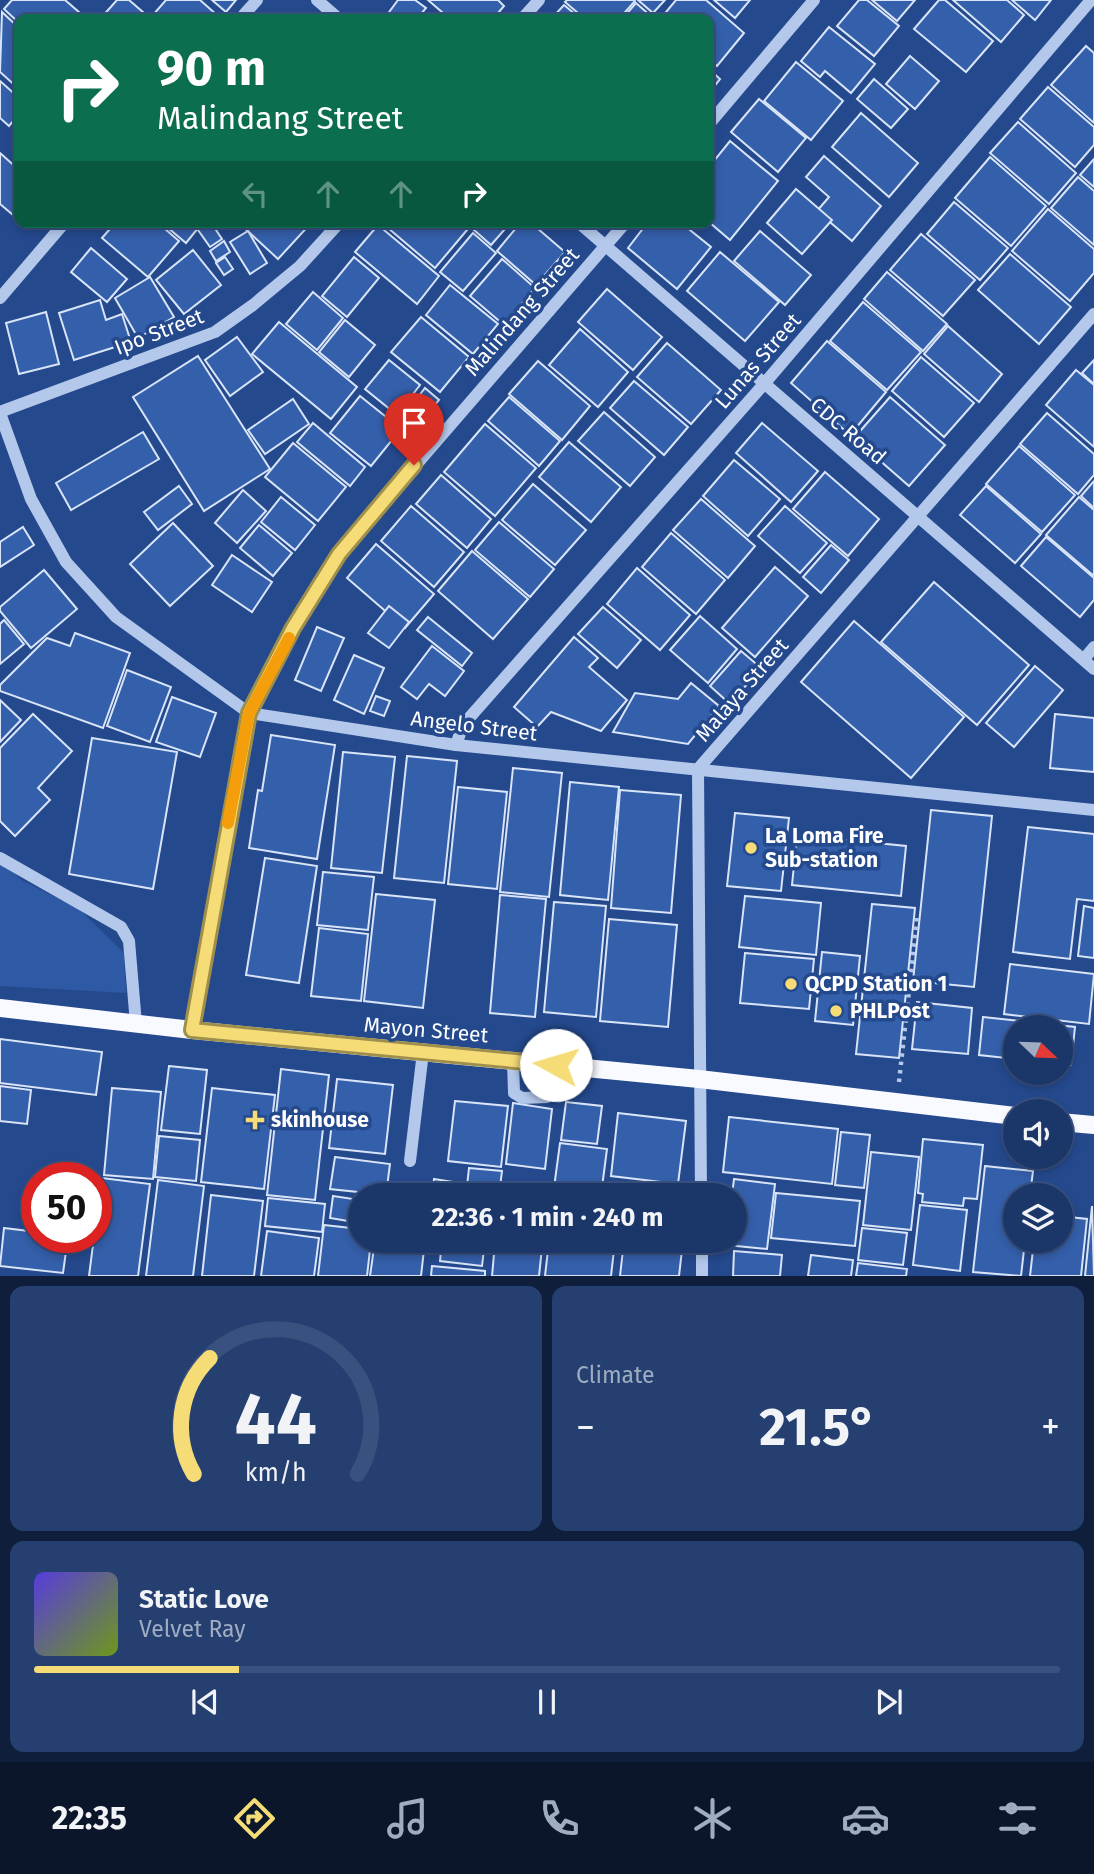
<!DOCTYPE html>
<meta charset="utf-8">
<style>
:root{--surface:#1b376a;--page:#243f70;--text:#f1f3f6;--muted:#a0acc1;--line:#39517e;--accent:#f5dc77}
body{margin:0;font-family:"Fira Sans",sans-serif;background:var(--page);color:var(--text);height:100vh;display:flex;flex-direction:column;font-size:26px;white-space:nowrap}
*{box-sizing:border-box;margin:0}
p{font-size:23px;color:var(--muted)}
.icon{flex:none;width:38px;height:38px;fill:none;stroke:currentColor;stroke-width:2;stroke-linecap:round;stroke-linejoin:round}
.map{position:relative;height:1276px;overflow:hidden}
.details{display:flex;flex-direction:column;gap:10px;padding:10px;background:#0f1e3a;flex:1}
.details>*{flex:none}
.banner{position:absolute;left:14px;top:14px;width:700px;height:214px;border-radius:14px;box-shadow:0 4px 10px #0003,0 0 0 2px var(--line);background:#0b6e4f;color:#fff;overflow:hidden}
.needle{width:46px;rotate:113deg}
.buttons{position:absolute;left:1003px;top:1015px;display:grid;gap:14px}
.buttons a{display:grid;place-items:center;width:70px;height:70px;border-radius:50%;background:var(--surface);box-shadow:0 4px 10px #0003,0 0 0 2px var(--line);font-size:35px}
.speed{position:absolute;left:21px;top:1162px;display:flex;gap:14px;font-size:35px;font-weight:700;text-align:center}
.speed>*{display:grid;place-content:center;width:91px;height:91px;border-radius:50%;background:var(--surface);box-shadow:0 4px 10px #0003,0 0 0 2px var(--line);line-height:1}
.speed .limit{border:10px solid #d22;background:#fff;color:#111}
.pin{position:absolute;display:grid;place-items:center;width:60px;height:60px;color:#fff;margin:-72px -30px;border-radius:50% 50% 50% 0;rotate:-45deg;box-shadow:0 0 7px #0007}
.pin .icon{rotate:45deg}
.me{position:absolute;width:77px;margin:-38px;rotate:276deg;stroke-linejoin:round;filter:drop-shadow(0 0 5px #0008)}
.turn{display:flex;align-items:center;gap:24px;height:147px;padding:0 28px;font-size:32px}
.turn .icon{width:91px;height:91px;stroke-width:2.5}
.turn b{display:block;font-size:49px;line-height:60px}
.lanes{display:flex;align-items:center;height:66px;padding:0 28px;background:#0003;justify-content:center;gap:35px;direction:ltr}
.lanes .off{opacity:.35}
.big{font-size:52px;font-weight:700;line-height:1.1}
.details .widget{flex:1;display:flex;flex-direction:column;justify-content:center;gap:10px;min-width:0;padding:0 24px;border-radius:14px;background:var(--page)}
.details .dial{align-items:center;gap:0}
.dial svg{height:182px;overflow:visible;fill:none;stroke:var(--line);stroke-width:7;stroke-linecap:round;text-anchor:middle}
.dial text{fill:var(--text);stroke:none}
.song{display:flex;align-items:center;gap:21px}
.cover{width:84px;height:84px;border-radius:10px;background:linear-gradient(135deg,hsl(250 70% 55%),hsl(80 70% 35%))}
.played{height:7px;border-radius:4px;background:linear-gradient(90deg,var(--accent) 20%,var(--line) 20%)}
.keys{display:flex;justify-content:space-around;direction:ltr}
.heat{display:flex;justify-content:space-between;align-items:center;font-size:38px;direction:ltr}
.details .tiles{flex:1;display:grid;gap:10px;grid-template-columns:1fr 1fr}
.widget:last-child{grid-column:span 2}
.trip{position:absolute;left:348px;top:1183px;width:399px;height:70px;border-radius:35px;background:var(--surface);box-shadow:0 4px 10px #0003,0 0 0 2px var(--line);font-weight:700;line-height:70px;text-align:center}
.tab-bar{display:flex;height:112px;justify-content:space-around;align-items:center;background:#0b162a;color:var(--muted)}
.tab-bar .icon{width:49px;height:49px}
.tab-bar .on{color:var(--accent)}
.tab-bar b{font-size:32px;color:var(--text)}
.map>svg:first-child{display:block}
</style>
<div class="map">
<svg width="1094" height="1276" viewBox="0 0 1094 1276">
<rect width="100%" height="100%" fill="#24498d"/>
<!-- green -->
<path fill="#2e59a5" d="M0,861L23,881L79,909L124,953L126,993L0,986Z"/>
<!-- building -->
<g fill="#345faa" stroke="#d8e4f8" stroke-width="2">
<path d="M12,0H65L87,19H19V23L4,9Z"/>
<path d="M117,0H129L151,19H100Z"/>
<path d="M166,0H200L217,15L213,19H156L152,16Z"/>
<path d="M212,0H236L226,12Z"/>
<path d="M398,0H415L426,8L417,19H384Z"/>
<path d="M428,0H498L504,6L493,19H450Z"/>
<path d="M567,0H634L635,1L619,19H585L565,2Z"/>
<path d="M638,0H665L653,13Z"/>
<path d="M676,0H706L744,33L717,66L709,59V19L661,18Z"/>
<path d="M714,0H750L735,18Z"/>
<path d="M859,0H867L899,26L874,56L837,26Z"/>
<path d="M872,0H915L897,21Z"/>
<path d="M939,0H945L993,41L966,72L914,29Z"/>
<path d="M953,0H1007L1024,15L1001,42Z"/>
<path d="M1012,0H1051L1035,20Z"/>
<path d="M636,3L652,17L650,19H622Z"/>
<path d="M564,5L581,19H551Z"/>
<path d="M2,12L19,28V89L0,72Z"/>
<path d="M829,27L875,64L851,93L825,71L820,77L801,61Z"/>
<path d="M1086,46L1094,53V123L1051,85Z"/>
<path d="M910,56L939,81L915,109L886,84Z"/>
<path d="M796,62L843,101L811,140L764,101Z"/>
<path d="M709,69L720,79L709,93Z"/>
<path d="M874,79L908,109L891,128L857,99Z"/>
<path d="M0,81L19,98V114L9,126L0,118Z"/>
<path d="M1048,87L1094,127V145L1075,167L1020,119Z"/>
<path d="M759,99L806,138L778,172L731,132Z"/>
<path d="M861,113L918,163L889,197L832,147Z"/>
<path d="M1018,122L1076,173L1049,204L990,153Z"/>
<path d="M730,141L778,181L730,240L709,222V167Z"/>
<path d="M0,153L19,170V220L0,204Z"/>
<path d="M824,156L881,206L852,241L817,211L829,197L806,177Z"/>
<path d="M990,157L1046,206L1011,246L955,198Z"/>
<path d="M1094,159V187L1080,175Z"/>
<path d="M1078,177L1094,191V245L1051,208Z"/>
<path d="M796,189L832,220L802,254L767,223Z"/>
<path d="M954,202L1008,248L980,280L927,234Z"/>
<path d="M1048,209L1094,249V273L1070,301L1012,251Z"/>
<path d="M116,222H157L179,241L148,277L102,238Z"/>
<path d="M171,222H203L186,243L167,227Z"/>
<path d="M208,222L226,223L216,230L222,239L210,247L198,230Z"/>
<path d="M238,222H312L278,259Z"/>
<path d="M381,222H458L467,230L435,268Z"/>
<path d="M465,222H511L491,245Z"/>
<path d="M521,222H530L565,252L536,285L497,251Z"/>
<path d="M648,222H680L711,247L677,289L628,248Z"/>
<path d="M378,225L439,276L417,304L355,252Z"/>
<path d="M248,231L267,263L250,274L230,242Z"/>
<path d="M760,231L811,275L785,305L734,261Z"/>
<path d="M473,233L496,253L463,291L440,272Z"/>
<path d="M921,234L975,280L943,316L890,270Z"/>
<path d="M224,241L230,252L216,261L210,251Z"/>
<path d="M91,248L127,279L107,302L71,272Z"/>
<path d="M193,250L221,285L184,314L156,280Z"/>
<path d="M720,252L779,302L745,341L687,291Z"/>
<path d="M1010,254L1071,307L1039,344L978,290Z"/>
<path d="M225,257L233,269L224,275L216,263Z"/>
<path d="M354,257L379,278L347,317L322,296Z"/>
<path d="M502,259L535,288L504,325L470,296Z"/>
<path d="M887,272L947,324L923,351L864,299Z"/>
<path d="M150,277L174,317L138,338L115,298Z"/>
<path d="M450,285L498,324L473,354L426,315Z"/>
<path d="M607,289L662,337L633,370L578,322Z"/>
<path d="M313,292L343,318L317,350L286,324Z"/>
<path d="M100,300L106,320L122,314L131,342L74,360L59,313Z"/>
<path d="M863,302L921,352L887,390L830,341Z"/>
<path d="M46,312L59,364L19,374L6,323Z"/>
<path d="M421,317L469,357L440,392L391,352Z"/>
<path d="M345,320L375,345L349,377L319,352Z"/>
<path d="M279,322L357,387L331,419L252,354Z"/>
<path d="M948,326L1002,374L979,402L924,354Z"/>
<path d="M580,329L628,372L598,407L549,365Z"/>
<path d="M237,337L263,372L230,396L205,360Z"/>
<path d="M827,341L886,392L850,435L791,383Z"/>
<path d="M667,343L721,390L691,424L637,377Z"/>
<path d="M198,356L270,469L204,511L133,397Z"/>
<path d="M921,357L974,403L944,437L892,391Z"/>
<path d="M389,360L420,385L397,415L365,389Z"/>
<path d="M1094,360V384L1082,373Z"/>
<path d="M538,361L590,406L562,440L509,394Z"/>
<path d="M1076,370L1094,385V447L1046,405Z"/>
<path d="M634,381L688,427L664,455L610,408Z"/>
<path d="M425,388L439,400L413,432L399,421Z"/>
<path d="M360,396L401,429L371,466L330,433Z"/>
<path d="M509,397L560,441L539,466L488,421Z"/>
<path d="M890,397L945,445L909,486L854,438Z"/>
<path d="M293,399L309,424L265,454L248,430Z"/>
<path d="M604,412L655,457L630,486L578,441Z"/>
<path d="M1047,413L1094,454V475L1078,494L1020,444Z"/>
<path d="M313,423L365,467L350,486L297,442Z"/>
<path d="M762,423L818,471L791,502L736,453Z"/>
<path d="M485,424L536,468L495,516L444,472Z"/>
<path d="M143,432L159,459L71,510L56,483Z"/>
<path d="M569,442L621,487L591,522L539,477Z"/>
<path d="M293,443L346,487L318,521L265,477Z"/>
<path d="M1019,446L1075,495L1042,532L986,484Z"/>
<path d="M734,460L780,499L748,536L703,496Z"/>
<path d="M825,472L879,519L848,556L793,509Z"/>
<path d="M441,475L491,519L467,548L416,504Z"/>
<path d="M1094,481V508L1081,496Z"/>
<path d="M533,484L586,530L555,565L502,520Z"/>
<path d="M179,486L192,504L158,530L144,512Z"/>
<path d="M986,486L1041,534L1015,563L960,515Z"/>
<path d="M243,490L266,511L237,543L215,523Z"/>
<path d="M281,497L315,525L295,550L261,522Z"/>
<path d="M1079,497L1094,510V576L1046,535Z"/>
<path d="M701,499L755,546L728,578L673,530Z"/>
<path d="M411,506L464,552L434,587L381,541Z"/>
<path d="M785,506L827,543L800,573L758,536Z"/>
<path d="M499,522L554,569L530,597L475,550Z"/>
<path d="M173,523L213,566L170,606L130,564Z"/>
<path d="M259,525L292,553L273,576L240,548Z"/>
<path d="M23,527L34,545L0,567V542Z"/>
<path d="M671,533L725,580L696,614L642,567Z"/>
<path d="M1046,537L1094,578V600L1080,617L1021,566Z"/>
<path d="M376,544L434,594L405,628L347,578Z"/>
<path d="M831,545L849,560L821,593L803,577Z"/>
<path d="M472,551L528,599L493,639L438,591Z"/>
<path d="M232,555L272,582L252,612L212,585Z"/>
<path d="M775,567L808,596L755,657L722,628Z"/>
<path d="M637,568L690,615L660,650L607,604Z"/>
<path d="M44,570L77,609L31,648L0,611V607Z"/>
<path d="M934,582L1029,665L977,725L881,642Z"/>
<path d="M389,606L409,622L389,648L368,633Z"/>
<path d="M603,607L641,640L617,668L578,634Z"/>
<path d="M700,616L737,649L708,683L670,650Z"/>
<path d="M428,617L472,653L462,666L417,630Z"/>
<path d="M4,620L24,644L0,664V624Z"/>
<path d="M854,621L964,717L911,778L801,682Z"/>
<path d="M317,627L344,638L321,691L295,680Z"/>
<path d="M75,633L130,653L103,728L0,691V685L47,638L70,646Z"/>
<path d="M574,637L598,658L589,667L627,700L601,731L551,712L537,727L514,707Z"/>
<path d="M432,646L464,671L445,696L429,684L417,699L401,687Z"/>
<path d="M741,651L761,668L730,704L710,686Z"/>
<path d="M354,655L384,668L364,714L334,700Z"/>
<path d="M1035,666L1063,690L1014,747L986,723Z"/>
<path d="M127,670L171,687L150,742L107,726Z"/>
<path d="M691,683L719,706L688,744L613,732L635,693L678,699Z"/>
<path d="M376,696L390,701L384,716L370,711Z"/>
<path d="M172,697L216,713L200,757L156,742Z"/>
<path d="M0,700L21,720L0,742Z"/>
<path d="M33,714L72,751L38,788L50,800L15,836L0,821V748Z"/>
<path d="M1055,714L1094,718V772L1050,768Z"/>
<path d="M271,735L335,745L317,859L249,848L258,790L262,791Z"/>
<path d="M92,738L177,752L153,889L69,874Z"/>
<path d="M343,752L395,757L382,873L331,868Z"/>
<path d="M407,756L457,761L444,883L394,878Z"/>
<path d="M513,768L562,773L549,897L500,892Z"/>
<path d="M570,782L619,787L608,900L560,895Z"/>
<path d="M458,787L507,792L497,889L448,884Z"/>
<path d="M620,790L681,795L671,913L611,908Z"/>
<path d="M931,810L992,816L974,987L913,981Z"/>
<path d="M735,813L789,818L781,891L727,886Z"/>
<path d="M1028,827L1094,834V901L1077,899L1070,959L1013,952Z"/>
<path d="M797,835L906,846L901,896L792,885Z"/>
<path d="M265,858L317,866L299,983L246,975Z"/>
<path d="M323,872L374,877L368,930L317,925Z"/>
<path d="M376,894L435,900L423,1008L364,1001Z"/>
<path d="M500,895L546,899L535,1017L490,1013Z"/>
<path d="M745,896L821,903L816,955L739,947Z"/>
<path d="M554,902L606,906L596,1017L544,1012Z"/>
<path d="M872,904L915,908L899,1058L856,1054Z"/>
<path d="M1084,906L1094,908V958L1078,956Z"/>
<path d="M609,919L677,925L668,1027L600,1021Z"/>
<path d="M319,928L368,934L361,1001L311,996Z"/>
<path d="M822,952L860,956L853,1025L815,1021Z"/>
<path d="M745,953L814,959L809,1009L740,1003Z"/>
<path d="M1010,964L1094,974L1089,1024L1004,1014Z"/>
<path d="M917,1002L972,1008L968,1054L912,1049Z"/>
<path d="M983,1017L1075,1027L1071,1065L1060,1064V1027H1015V1059L979,1055Z"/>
<path d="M0,1039L102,1052L96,1095L0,1083Z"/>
<path d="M169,1066L207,1070L200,1134L161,1130Z"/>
<path d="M281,1069L329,1075L315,1200L267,1195Z"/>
<path d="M337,1079L393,1085L385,1154L329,1148Z"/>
<path d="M0,1086L31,1090L27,1124L0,1121Z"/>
<path d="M112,1088L161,1092L153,1179L104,1175Z"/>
<path d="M212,1088L275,1095L264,1189L201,1182Z"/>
<path d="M455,1101L508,1106L501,1167L448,1161Z"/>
<path d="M566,1102L602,1106L597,1144L561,1140Z"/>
<path d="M513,1103L552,1109L545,1169L506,1164Z"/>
<path d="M618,1113L686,1121L678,1184L611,1176Z"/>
<path d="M729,1117L838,1129L832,1184L723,1172Z"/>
<path d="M841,1132L870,1135L864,1188L835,1185Z"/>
<path d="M159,1136L200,1140L196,1181L155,1177Z"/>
<path d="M923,1139L983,1145L977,1199L964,1198L963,1206L922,1202L923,1194L918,1193Z"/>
<path d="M560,1143L607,1149L601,1195H553Z"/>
<path d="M871,1152L919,1157L911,1230L863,1225Z"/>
<path d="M335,1157L390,1164L386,1195L330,1189Z"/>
<path d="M985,1166L1033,1171L1030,1195H1015V1241H1025L1021,1276L973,1272Z"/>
<path d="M469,1168L502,1171L499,1195H466Z"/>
<path d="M102,1178L150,1184L138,1276H89L94,1237H96Z"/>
<path d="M434,1179L460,1183L459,1195H432Z"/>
<path d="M734,1179L775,1184L767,1249L727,1245V1241H735V1195H732Z"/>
<path d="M158,1180L204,1186L193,1276H146Z"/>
<path d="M776,1193L860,1201L855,1246L771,1238Z"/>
<path d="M211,1195L263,1201L254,1276H202Z"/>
<path d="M333,1196L360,1200V1223L330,1218Z"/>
<path d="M268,1198L325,1204L322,1232L265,1226Z"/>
<path d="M920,1205L967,1210L960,1271L913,1265Z"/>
<path d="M1092,1206L1094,1276H1085Z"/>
<path d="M1060,1216L1087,1219L1081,1276H1030L1034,1241H1060Z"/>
<path d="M324,1225L360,1229V1241H371L367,1276H318Z"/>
<path d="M4,1228L37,1232V1237H68L63,1273L0,1266Z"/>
<path d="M862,1228L907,1233L903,1265L858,1260Z"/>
<path d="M267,1231L319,1238L314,1276H261Z"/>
<path d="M375,1241H425L421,1276H370Z"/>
<path d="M442,1241H485L482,1266L440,1261Z"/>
<path d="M549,1241H615L611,1276H545Z"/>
<path d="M624,1241H683L679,1276H620Z"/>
<path d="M495,1243L542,1248L539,1276H492Z"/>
<path d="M734,1251L782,1255L780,1276H733Z"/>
<path d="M811,1255L853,1260L851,1276H808Z"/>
<path d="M858,1263L907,1269L906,1276H856Z"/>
<path d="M432,1266L485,1271V1276H431Z"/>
</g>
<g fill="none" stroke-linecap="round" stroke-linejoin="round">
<!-- path -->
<path stroke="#b3c8eb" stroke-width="4.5" stroke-dasharray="3.5 5" stroke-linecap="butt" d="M899,1082L917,916"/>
<!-- minor -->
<g stroke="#b3c8eb" stroke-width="12">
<path d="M317,0L339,19"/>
<path d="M240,19L257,0"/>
<path d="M522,19L539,0"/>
<path d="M709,124L814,0"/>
<path d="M578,222L1094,669"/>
<path d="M0,298L65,222"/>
<path d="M0,412L215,332L253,305L300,266L340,222"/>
<path d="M0,413L31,499L66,562L116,617L249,713L456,745L1094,810"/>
<path d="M1084,659L1094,647"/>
<path d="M456,745L463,725L470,717L764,384L1091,0"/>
<path d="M0,858L121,927L129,941L136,1024"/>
<path d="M192,1030L249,713L294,628L339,554L626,222"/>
<path d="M513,1061L514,1093L522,1098L547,1097L556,1065"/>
<path d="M410,1161L423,1052"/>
<path d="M619,1192L646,1195"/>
<path d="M701,1195L698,769L1094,314"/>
<path d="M702,1241V1276"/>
</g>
<!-- major -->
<g stroke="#f8faff" stroke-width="18">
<path d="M0,1008L192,1030L699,1079L1015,1116"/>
<path d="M1060,1122L1094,1125"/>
</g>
</g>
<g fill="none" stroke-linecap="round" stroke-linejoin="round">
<!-- route casing -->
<g stroke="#9f8f4d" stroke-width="18">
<path id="route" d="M414,465L339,554L293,628L249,713L192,1030L556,1065"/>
</g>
<!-- route -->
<use href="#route" stroke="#f5dc77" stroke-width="12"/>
<!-- slow -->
<path stroke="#f59e0b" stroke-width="12" d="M228,823L249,713L289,638"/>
</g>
<!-- markers -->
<g fill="#f5dc77" stroke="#24498d" stroke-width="2.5">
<circle cx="751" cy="848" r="7"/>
<circle cx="791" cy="984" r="7"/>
<circle cx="836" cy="1011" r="7"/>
<path d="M251.5 1109.5h7v7h7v7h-7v7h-7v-7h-7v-7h7z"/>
</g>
<g text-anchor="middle" stroke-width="7" stroke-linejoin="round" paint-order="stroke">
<!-- street labels -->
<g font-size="21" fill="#fff" stroke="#24498d">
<text transform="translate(522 312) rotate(-49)" y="7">Malindang Street</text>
<text transform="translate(159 332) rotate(-21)" y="7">Ipo Street</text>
<text transform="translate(758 361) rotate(-49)" y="7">Lunas Street</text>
<text transform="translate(848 431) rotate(40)" y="7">CDC Road</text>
<text transform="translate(742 690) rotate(-49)" y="7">Malaya Street</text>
<text transform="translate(474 726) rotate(7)" y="7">Angelo Street</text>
<text transform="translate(426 1030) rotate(5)" y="7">Mayon Street</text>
</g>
<!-- poi labels -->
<g font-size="21" font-weight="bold" fill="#fff" stroke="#24498d" text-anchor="start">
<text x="765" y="843">La Loma Fire<tspan x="765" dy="24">Sub-station</tspan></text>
<text x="805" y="991">QCPD Station 1</text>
<text x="850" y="1018">PHLPost</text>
<text x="271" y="1127">skinhouse</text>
</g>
</g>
</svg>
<div class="buttons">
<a><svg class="needle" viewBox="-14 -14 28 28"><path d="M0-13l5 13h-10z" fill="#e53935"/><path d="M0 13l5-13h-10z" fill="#a0acc1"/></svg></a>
<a><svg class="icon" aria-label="sound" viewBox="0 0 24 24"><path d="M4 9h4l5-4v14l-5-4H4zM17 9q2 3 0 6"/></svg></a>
<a><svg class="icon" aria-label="layers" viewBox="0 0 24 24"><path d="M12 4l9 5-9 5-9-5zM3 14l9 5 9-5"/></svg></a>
</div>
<div class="speed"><div class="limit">50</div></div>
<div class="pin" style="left:414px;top:465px;background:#d93025"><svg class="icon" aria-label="arrive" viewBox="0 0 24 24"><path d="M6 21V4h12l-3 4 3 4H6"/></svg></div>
<svg class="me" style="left:556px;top:1065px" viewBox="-20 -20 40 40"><circle r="19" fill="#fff"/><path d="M0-13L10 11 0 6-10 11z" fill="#f5dc77"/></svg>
<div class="trip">22:36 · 1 min · 240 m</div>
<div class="banner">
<div class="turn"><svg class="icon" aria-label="right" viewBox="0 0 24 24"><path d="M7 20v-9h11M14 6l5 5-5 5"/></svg><div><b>90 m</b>Malindang Street</div></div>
<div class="lanes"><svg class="icon off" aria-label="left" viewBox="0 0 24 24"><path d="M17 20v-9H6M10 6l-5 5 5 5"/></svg><svg class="icon off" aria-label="ahead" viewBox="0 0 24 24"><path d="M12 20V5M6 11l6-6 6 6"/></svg><svg class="icon off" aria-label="ahead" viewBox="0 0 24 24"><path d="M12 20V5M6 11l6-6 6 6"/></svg><svg class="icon" aria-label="right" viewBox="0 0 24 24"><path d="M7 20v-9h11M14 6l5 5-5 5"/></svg></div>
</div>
</div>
<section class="details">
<div class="tiles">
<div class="widget dial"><svg viewBox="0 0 100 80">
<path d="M14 69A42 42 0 1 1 86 69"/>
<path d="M14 69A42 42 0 0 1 21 18" stroke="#f5dc77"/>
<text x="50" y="56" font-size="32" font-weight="700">44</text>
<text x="50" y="72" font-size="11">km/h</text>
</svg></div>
<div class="widget"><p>Climate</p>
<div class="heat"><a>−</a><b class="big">21.5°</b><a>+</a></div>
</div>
<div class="widget">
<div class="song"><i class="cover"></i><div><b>Static Love</b><p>Velvet Ray</p></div></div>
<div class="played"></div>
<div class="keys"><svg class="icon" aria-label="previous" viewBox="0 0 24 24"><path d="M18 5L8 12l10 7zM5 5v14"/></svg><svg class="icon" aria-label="pause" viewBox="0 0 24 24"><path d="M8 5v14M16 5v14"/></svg><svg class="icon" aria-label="next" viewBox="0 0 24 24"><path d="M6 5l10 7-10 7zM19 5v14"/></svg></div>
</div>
</div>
</section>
<nav class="tab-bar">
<b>22:35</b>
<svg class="icon on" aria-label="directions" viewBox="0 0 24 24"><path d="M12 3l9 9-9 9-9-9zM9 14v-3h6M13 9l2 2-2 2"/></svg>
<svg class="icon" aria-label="music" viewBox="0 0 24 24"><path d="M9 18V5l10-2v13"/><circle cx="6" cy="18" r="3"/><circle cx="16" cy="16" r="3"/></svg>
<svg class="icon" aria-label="phone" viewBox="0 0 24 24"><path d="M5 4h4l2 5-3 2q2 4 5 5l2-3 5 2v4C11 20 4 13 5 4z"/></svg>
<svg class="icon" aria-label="climate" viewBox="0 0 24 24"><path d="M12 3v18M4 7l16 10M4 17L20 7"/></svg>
<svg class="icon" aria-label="car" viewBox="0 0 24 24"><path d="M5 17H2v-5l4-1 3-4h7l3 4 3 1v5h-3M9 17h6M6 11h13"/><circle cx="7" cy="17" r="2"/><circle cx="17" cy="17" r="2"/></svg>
<svg class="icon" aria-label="filters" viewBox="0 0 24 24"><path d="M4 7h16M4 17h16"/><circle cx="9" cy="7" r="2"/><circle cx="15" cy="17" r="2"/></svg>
</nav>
